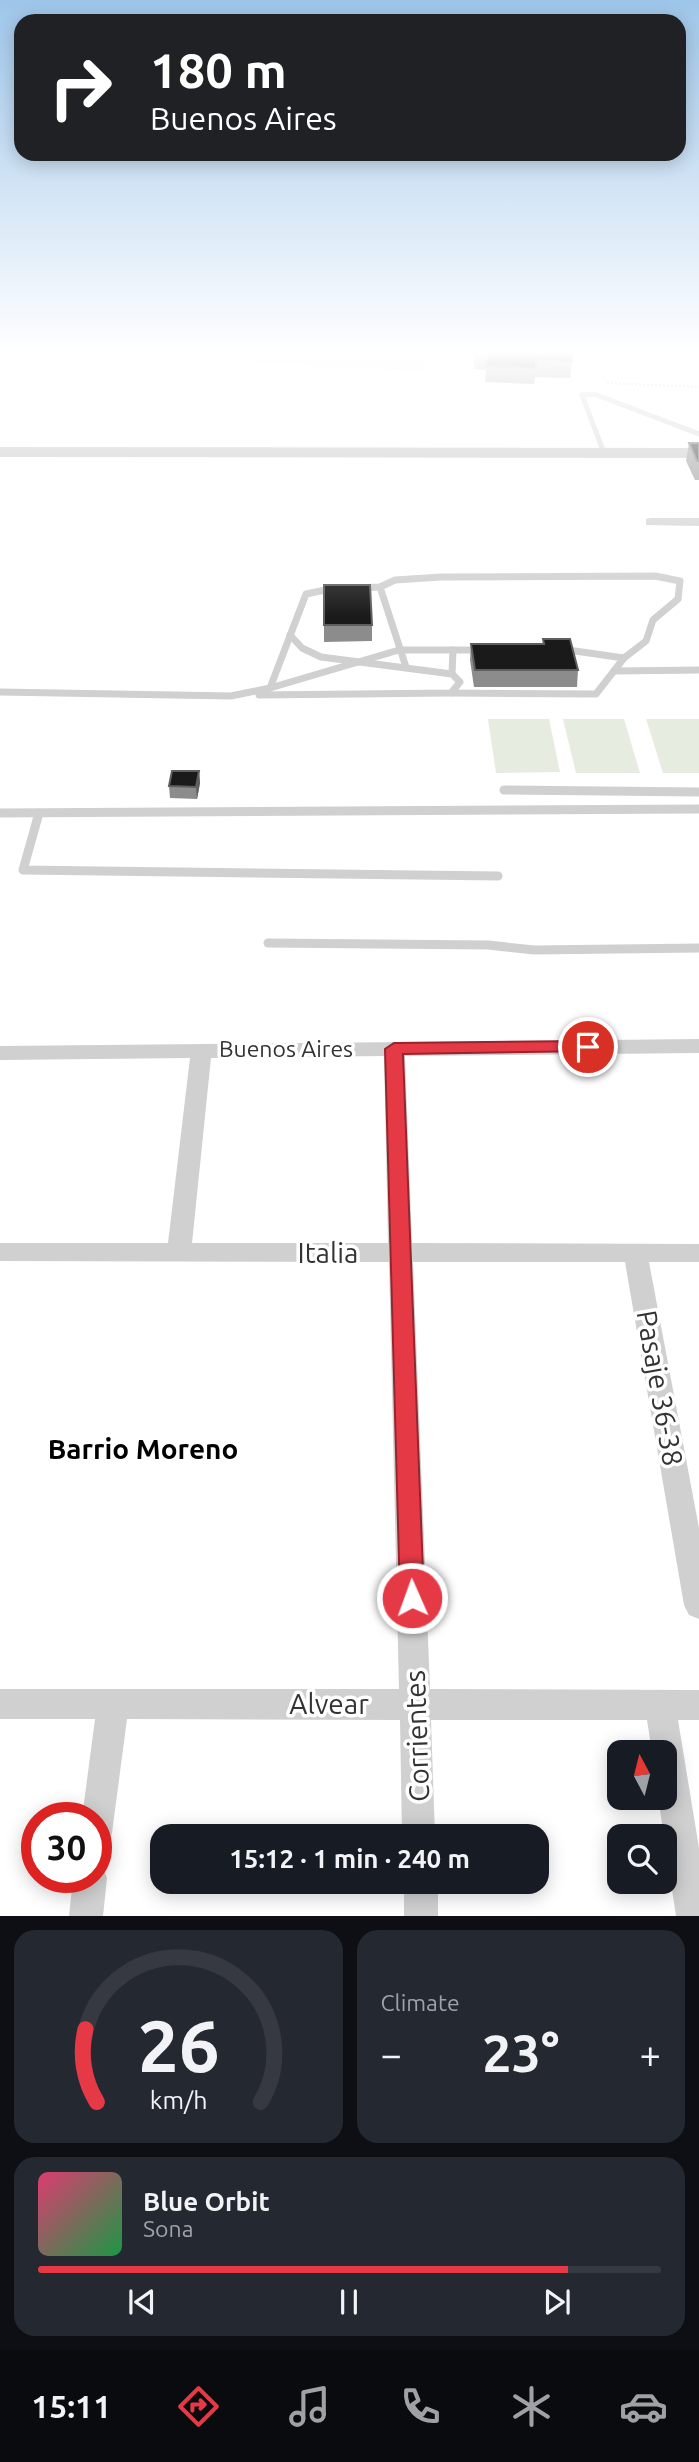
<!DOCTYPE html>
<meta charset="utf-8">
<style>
:root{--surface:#171b24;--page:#242831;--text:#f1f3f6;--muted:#9ea1a6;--line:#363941;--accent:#e63946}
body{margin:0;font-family:Ubuntu,sans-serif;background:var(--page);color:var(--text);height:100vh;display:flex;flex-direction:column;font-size:26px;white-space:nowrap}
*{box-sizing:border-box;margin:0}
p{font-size:23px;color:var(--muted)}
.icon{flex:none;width:38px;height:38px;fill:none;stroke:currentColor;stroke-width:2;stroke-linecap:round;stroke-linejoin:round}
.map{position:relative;height:1916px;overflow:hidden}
.drawer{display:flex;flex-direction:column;gap:14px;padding:14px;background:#0d0f14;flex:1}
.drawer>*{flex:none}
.hud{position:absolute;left:14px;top:14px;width:672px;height:147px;border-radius:21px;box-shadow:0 4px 18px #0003;background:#202124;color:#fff;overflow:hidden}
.needle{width:46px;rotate:353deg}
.controls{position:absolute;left:607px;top:1740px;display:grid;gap:14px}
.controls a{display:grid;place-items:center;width:70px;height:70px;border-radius:14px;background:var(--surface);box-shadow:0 4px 18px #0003;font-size:35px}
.speed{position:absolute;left:21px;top:1802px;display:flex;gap:14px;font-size:35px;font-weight:700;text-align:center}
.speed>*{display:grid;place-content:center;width:91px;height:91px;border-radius:50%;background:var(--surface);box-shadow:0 4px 18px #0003;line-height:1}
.speed .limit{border:10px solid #d22;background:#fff;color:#111}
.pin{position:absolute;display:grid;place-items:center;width:60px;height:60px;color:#fff;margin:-30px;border:4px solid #fff;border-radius:50%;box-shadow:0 2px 7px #0007}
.me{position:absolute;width:77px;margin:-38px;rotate:358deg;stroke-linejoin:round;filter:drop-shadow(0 0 5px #0008)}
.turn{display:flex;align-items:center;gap:24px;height:147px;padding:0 21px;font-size:32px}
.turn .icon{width:91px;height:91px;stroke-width:2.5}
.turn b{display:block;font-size:49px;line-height:60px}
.big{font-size:52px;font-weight:700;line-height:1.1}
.drawer .widget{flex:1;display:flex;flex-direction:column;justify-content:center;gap:10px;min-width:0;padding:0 24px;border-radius:21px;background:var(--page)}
.drawer .dial{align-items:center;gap:0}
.dial svg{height:182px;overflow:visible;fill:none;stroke:var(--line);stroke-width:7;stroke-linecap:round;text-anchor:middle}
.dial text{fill:var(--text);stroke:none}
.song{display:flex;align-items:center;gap:21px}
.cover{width:84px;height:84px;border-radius:10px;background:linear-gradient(135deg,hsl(340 70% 55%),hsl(140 70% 35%))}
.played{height:7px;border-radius:4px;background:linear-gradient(90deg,var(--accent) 85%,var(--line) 85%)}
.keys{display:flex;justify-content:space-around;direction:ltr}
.heat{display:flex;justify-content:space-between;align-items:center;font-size:38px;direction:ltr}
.drawer .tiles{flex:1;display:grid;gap:14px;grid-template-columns:1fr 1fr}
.widget:last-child{grid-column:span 2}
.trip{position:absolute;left:150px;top:1824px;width:399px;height:70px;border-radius:21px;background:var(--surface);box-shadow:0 4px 18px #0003;font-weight:700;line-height:70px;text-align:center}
.tabs{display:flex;height:112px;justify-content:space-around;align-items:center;background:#090b0e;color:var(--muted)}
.tabs .icon{width:49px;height:49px}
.tabs .on{color:var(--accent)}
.tabs b{font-size:32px;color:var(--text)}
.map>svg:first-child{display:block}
</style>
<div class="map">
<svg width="699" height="1916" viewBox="0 0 699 1916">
<rect width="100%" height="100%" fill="#fff"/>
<!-- green -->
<g fill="#e6ecdf">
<path d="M260,349H430L422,371L251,363Z"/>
<path d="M488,719H549L560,772L496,773Z"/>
<path d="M563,719H624L640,773H576Z"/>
<path d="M646,719H699V773H663Z"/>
</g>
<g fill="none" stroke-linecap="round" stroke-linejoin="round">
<!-- path -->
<path stroke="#cdcdcd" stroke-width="2" stroke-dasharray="2 2" stroke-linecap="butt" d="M607,383L699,387"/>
<!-- lane-far2 -->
<path stroke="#d0d0d0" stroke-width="5" d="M604,453L582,395L594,394L699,434"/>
<!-- lane-far1 -->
<g stroke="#d0d0d0" stroke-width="7">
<path d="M380,587L406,667"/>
<path d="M357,588L380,587L395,580L441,577L655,576L680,581L678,599L653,620L646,641L624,658L561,649"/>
<path d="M614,671L699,670"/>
<path d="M452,674L453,650"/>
<path d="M270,688L306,594L335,588"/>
<path d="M0,692L231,696L270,688L399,650H483"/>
<path d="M451,693L596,694L624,658"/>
<path d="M259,695L451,693L460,682L452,674L321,657L302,648L290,635"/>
</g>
<!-- lane -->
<g stroke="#d0d0d0" stroke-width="9">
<path d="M504,790L699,792"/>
<path d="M0,813L699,809"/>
<path d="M39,813L23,870L498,876"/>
<path d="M268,943L488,945L534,950L699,948"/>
</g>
<!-- street -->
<g fill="#d0d0d0" fill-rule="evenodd">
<path d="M650,518H699V526L646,525V519Z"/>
<path d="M699,1039V1053L405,1056L412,1243L699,1244V1262H649L699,1528V1619L689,1615L684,1605L625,1262H413L430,1689L699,1690V1720H678L699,1848V1916H676L658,1797H665V1752H652L647,1720H431L435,1836H402L400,1720L127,1719L112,1833L108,1845L96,1849V1818H82L95,1719H0V1689H399L389,1262L0,1261V1243H168L190,1058L0,1060V1046ZM384,1056L388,1243H192L211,1058Z"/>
<path d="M96,1864L102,1866L107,1878L103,1916H69L73,1878H96Z"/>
<rect x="404" y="1881" width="34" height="35"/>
</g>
<!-- secondary -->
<path fill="#bdbdbd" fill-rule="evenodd" d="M0,447L699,448V458L0,457Z"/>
</g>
<!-- wall -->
<g fill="#8c8c8c">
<path d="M475,349L572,362L570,378L535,377L534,384L485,382L486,370L474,369Z"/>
<path d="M689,443H699V480H695L686,461Z"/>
<path d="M324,585L372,625V641L324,642Z"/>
<path d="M543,639L578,670L577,687H474L470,660L471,644H543Z"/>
<path d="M199,771L200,783L197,799L170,798L169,786Z"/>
</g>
<!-- shaded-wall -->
<path fill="#5f5f5f" d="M199,771L200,783L197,799L196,787Z"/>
<!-- building -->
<g fill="#1a1a1a" stroke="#5f5f5f" stroke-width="2">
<path d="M475,349H572V362L536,360V368L486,366L488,353H475Z"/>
<path d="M689,443H699V461H697Z"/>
<path d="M324,585H370L372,625H324Z"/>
<path d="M543,639H570L578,670H475L471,644H544Z"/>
<path d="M172,771H199L196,787L169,786Z"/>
</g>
<!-- sky -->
<linearGradient id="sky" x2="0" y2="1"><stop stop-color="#9ec6ea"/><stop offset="0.57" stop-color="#fff"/><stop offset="1" stop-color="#fff" stop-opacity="0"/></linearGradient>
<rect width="699" height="617" fill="url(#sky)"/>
<!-- route -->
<path fill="#e63946" stroke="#96252e" stroke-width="2" d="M588,1041L597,1047L594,1051L403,1054L424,1598L421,1606L412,1609L403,1606L400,1598L385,1049L394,1043Z"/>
<g text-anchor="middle" stroke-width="7" stroke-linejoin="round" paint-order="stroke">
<!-- street labels -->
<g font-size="23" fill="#333" stroke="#fff">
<text x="286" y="1057">Buenos Aires</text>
</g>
<!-- near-street labels -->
<g font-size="28" fill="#333" stroke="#fff">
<text x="328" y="1263">Italia</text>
<text transform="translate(660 1388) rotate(80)" y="10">Pasaje 36-38</text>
<text x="329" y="1714">Alvear</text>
<text transform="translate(417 1736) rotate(-92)" y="10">Corrientes</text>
</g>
<!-- near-neighbourhood labels -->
<g font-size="28" font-weight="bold" fill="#000" stroke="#fff">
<text x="143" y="1459">Barrio Moreno</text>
</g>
</g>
</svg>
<div class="controls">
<a><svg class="needle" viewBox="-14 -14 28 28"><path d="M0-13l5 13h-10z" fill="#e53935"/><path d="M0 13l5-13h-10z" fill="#9ea1a6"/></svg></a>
<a><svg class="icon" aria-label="search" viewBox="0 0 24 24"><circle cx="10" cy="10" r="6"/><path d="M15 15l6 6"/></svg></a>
</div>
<div class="speed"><div class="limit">30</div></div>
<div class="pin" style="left:588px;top:1047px;background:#d93025"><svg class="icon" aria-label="arrive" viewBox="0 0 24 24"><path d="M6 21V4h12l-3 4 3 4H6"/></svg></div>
<svg class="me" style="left:412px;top:1598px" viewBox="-20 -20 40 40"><circle r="17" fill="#e63946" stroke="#fff" stroke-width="3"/><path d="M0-11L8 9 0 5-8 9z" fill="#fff"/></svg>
<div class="trip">15:12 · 1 min · 240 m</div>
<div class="hud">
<div class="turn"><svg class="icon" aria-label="right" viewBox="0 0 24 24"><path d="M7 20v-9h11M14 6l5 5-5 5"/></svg><div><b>180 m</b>Buenos Aires</div></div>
</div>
</div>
<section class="drawer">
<div class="tiles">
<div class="widget dial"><svg viewBox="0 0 100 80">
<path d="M14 69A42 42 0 1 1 86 69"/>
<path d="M14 69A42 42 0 0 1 9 37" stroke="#e63946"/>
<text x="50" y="56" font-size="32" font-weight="700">26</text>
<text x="50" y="72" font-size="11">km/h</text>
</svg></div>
<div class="widget"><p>Climate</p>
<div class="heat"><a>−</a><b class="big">23°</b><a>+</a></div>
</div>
<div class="widget">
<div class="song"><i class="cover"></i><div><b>Blue Orbit</b><p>Sona</p></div></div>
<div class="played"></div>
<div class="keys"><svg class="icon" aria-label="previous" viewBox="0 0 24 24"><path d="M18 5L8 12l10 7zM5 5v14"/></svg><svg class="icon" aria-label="pause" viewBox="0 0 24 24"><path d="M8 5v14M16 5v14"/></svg><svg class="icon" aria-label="next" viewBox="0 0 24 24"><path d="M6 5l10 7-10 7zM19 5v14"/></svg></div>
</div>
</div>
</section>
<nav class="tabs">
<b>15:11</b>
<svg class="icon on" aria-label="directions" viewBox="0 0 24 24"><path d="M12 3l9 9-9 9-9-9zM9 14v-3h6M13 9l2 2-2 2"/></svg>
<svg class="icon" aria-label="music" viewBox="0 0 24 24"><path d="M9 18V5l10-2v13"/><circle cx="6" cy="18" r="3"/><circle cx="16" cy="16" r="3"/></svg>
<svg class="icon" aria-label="phone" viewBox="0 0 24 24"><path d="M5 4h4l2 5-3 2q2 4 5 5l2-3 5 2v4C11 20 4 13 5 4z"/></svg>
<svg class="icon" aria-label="climate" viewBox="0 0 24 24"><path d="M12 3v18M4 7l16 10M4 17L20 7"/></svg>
<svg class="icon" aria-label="car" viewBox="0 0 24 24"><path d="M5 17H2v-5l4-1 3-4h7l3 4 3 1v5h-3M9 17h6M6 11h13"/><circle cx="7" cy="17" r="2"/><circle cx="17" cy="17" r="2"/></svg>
</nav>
